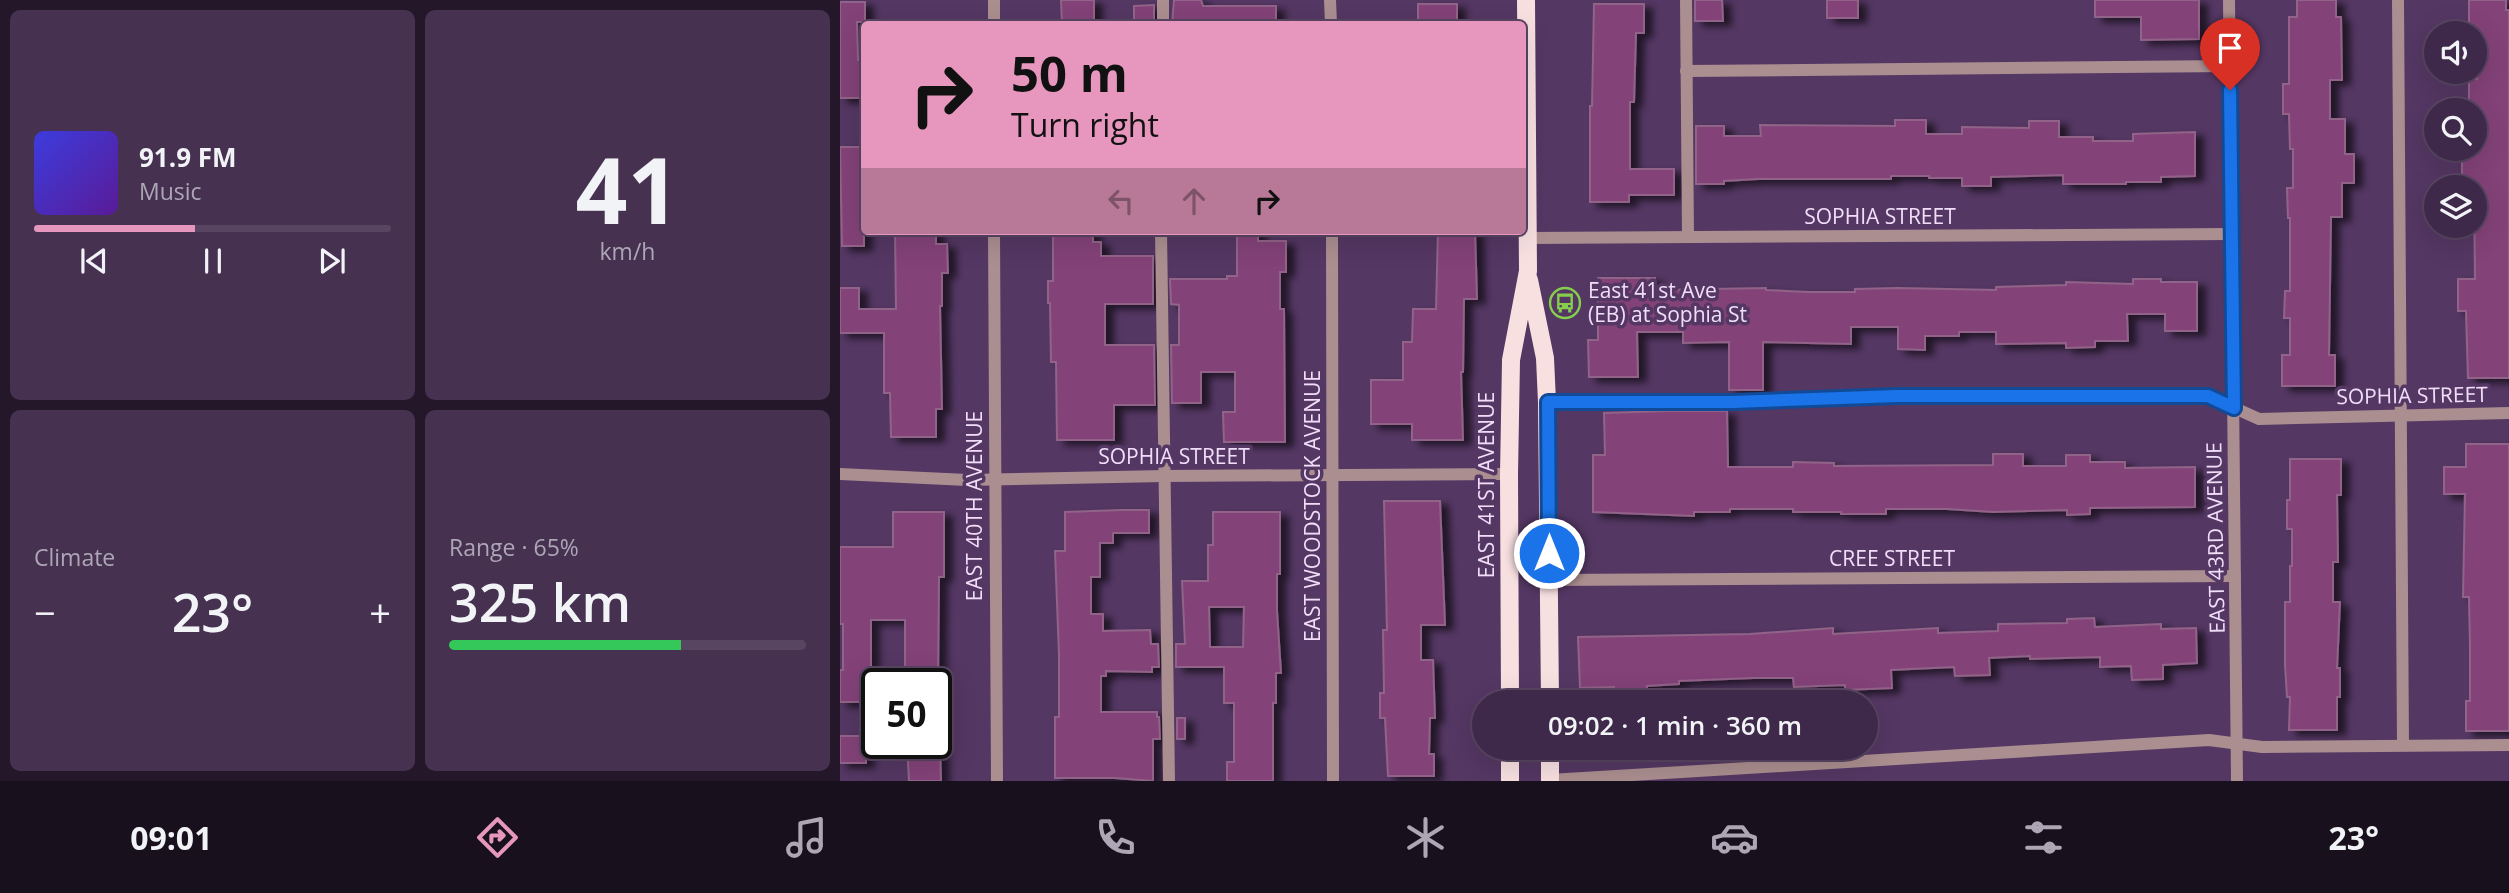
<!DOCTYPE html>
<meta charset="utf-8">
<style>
:root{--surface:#3f294a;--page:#463151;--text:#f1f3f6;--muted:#ada6b5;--line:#584562;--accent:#e797bd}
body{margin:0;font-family:"Open Sans",sans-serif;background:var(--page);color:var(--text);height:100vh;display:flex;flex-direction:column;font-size:26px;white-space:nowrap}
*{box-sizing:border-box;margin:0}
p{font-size:23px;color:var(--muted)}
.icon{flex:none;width:38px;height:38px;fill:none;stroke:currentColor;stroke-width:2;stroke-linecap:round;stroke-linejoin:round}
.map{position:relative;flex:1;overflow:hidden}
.panel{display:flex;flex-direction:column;gap:10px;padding:10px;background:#231729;width:840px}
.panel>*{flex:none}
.banner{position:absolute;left:21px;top:21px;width:665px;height:214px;border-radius:7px;box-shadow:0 7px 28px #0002,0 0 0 2px var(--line);background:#e797bd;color:#111;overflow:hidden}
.fabs{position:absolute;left:1584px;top:21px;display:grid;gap:14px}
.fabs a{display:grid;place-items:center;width:63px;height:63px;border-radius:50%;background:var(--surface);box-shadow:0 7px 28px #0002,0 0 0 2px var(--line);font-size:35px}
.speed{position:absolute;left:21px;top:668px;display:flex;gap:14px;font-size:35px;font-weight:700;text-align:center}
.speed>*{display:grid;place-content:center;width:91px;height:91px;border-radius:50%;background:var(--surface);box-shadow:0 7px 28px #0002,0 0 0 2px var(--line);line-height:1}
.speed .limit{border:4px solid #111;border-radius:10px;background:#fff;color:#111}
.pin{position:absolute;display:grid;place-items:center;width:60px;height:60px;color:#fff;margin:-72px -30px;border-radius:50% 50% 50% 0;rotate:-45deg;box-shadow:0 0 7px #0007}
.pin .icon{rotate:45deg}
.me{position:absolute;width:77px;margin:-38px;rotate:0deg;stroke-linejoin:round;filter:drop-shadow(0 0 5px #0008)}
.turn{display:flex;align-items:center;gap:24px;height:147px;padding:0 35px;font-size:32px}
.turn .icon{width:91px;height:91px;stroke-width:2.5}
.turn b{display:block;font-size:49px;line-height:60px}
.lanes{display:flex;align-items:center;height:66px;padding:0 35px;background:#0003;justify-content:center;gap:35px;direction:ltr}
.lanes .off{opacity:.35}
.big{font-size:52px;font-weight:600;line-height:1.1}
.panel .widget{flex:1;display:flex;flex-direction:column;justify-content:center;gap:10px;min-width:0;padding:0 24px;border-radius:10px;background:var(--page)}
.panel .dial{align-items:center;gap:0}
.dial b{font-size:91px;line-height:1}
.song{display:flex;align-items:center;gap:21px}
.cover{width:84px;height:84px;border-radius:10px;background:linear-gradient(135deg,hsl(240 70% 55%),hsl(270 70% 35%))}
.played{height:7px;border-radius:4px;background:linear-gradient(90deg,var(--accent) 45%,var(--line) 45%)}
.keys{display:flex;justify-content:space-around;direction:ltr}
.heat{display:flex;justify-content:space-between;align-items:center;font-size:38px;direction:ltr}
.charge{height:10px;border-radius:5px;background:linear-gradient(90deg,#34c759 65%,var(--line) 0)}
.panel .tiles{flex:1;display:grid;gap:10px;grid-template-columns:repeat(2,1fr)}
.trip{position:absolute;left:632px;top:690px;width:406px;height:70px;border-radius:35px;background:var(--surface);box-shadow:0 7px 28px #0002,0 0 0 2px var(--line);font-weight:600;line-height:70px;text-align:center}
.menu{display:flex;height:112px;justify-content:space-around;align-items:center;background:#19101e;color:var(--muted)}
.menu .icon{width:49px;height:49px}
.menu .current{color:var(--accent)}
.menu b{font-size:32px;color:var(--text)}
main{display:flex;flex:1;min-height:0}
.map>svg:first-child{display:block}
</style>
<main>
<section class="panel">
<div class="tiles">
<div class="widget">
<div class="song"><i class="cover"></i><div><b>91.9 FM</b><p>Music</p></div></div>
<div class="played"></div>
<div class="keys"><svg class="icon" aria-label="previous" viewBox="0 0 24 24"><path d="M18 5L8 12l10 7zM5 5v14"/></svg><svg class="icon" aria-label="pause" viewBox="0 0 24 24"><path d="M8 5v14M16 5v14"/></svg><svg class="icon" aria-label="next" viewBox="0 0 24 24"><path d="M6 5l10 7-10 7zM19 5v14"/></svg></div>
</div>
<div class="widget dial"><b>41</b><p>km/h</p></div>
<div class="widget"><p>Climate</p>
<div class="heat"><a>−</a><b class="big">23°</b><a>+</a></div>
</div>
<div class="widget"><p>Range · 65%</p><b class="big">325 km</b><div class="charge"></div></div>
</div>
</section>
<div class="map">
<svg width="1669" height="781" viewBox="0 0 1669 781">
<defs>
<filter id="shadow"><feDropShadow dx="8" dy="4.5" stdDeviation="3.5" flood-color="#0009"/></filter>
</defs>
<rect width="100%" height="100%" fill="#543763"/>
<!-- building -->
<g fill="#834378" stroke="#916388" stroke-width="2" fill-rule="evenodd" filter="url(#shadow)">
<path d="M221,0H254V24H222Z"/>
<path d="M334,0H361L363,6H436V24H332Z"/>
<path d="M855,0H882L883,21H855Z"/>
<rect x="987" y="0" width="31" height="18"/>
<path d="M1255,0H1359V39L1301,40V17H1255Z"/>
<path d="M1457,0H1496V17H1501L1502,80H1490V119H1505V154H1514V183H1502V217H1491L1489,355H1495V386H1442V355H1450V318H1444L1445,291H1450V218H1448L1447,188H1453V149H1450L1449,114H1443V84H1449V17H1457Z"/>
<path d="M1629,0H1666V10H1669V378H1628L1626,311H1618V279H1635L1634,187H1625V176H1622V149H1634V109H1629V79H1637V41H1634V33H1629Z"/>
<path d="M0,2H25V22H17L18,60H21V98H0Z"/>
<rect x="578" y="4" width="39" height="20"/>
<path d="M754,4H804V33H796L794,102H790V169H834V195H789V202H750V106H752Z"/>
<path d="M314,5V24H294V6Z"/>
<path d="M1055,120H1086V134H1122V127L1189,128V121H1219V137H1253V141H1293V134L1355,132V176L1321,177V182H1286V184H1223V175L1151,177V186H1122V178H1089V176H1051V179H918L884,181V184H856V126H884V136H921L920,125L1055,126Z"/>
<path d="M0,147H24L22,218H24V246H2Z"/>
<path d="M55,231H96V244H107L108,273H102V306H100L102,409H96V437H51L50,393H44V333H0V288H19V309H56Z"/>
<path d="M213,231H253V242H261V256H313V304H265V345H314L315,405H274V440H217L216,362H211L210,303H208V281H213Z"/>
<path d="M397,231H418V241H446V272H440V309H444L445,442H384L383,412H395V372H361V403H332L331,345H339V305L331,304L330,279H387V276H397Z"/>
<path d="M598,231H635L637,299H624L623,372H621L623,440H572V424H531V380H563V342H572L573,309H596Z"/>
<path d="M758,278H815V290L926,288V290L968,292H1015V289L1058,288L1156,290V287L1226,285V282L1293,284V279H1321V282H1357V331H1325V314H1287L1288,341H1255V347L1226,348V343L1156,344V332H1119V336H1085V350L1058,349V327H1011V344L923,342V390H889V342L843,343V332H797L798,377H749L748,340H758Z"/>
<path d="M827,411H887L888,467H953V462L994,463V466L1153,465V454H1183V466H1226V455H1250V462H1285V468L1355,467V507L1250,508V514L1227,515V510L1153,512L1107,509H1046V514H1001V512H953V509H890V512H854V516L753,512V455H765L764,413Z"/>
<path d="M1626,444H1669V731H1626V701H1630V645L1629,597H1623L1625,494H1604V467H1626Z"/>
<path d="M1450,459H1501V495H1497L1498,562H1493V602H1500L1497,668H1500V697H1497V730H1449L1450,697H1447L1445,665V602H1450V566H1452V529H1447V500H1450Z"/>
<path d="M544,501H600L605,625H581V660H593L595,718H590L589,754H594V776H548L545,718H540V693H544L543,630H547Z"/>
<path d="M282,510H309V533H273V543H260V577H251V614H263V631L310,630L311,644H318L319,667H312V672L266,671V676H261V712H317V717H319L320,739H313V781L275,778H215V717H219V654L215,551H225V512Z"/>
<path d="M53,512H104V577H99L98,684H65V620H31V668L24,669V702H0V670H3V624H0V547H53Z"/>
<path d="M373,512H440V574H437V611L441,673H436V703H433V781H387V762H394V703H384V667H336V644H345L342,581H368V545H373ZM369,607H404L403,647H370Z"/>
<path d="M1254,618L1255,627L1321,624V629L1356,628L1357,663L1323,665V679L1292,680L1291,666L1260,667V657L1190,659V656L1149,658L1150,675L1115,676L1114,667L1051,670L1052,688L1005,690V685L954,687L953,678H913L839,681V684L807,686V690L774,691V687L740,688L738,637L910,634L993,628V634L1098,628V633L1158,631V624L1227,623V619Z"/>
<rect x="337" y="718" width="8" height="21"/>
<rect x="0" y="736" width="26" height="27"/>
<path d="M67,744H100L101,781H69Z"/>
</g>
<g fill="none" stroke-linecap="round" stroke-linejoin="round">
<!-- minor -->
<g stroke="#ab8e90" stroke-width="12">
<path d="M490,0L491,24"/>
<path d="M846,0L848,237"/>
<path d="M1389,0L1397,781"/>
<path d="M1558,0L1563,744"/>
<path d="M154,24V0"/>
<path d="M323,24V0"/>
<path d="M846,71L1390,66"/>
<path d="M154,231L157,781"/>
<path d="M321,231L329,781"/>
<path d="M492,231L493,781"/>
<path d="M688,238L1392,234"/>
<path d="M707,402H893L1057,396H1368L1419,419L1669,413"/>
<path d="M0,474L127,480L324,476L669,474"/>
<path d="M709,580L1395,576"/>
<path d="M710,780L1369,740L1422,747L1669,745"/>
</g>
<!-- major -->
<g stroke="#f8e0e1" stroke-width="18">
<path d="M689,280L705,358L707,402L710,702"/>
<path d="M670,702L669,474L671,360L688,271L686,0"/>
<path d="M670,747V781"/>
<path d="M710,747V781"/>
</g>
</g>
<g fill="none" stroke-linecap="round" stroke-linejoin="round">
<!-- route casing -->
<g stroke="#114b97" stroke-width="18">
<path id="route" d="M709,553L708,402H893L1057,396H1368L1394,408L1390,90"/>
</g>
<!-- route -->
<use href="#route" stroke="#1a73e8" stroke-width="12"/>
</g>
<!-- icons -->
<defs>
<g id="bus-ring" transform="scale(1.575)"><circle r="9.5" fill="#543763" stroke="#86cf4c" stroke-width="1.5"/><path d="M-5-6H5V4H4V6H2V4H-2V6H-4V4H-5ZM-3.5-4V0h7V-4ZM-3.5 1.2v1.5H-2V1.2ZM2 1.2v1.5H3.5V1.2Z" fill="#86cf4c"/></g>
</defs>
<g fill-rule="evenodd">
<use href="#bus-ring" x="725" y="303"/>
</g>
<g text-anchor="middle" stroke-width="7" stroke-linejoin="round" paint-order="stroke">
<!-- street labels -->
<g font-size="21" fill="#f0def9" stroke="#543763">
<text x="1040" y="224">SOPHIA STREET</text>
<text transform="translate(1572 396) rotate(-1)" y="7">SOPHIA STREET</text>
<text x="334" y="464">SOPHIA STREET</text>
<text transform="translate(647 485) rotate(-90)" y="7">EAST 41ST AVENUE</text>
<text transform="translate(135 506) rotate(-90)" y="7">EAST 40TH AVENUE</text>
<text transform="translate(473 506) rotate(-90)" y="7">EAST WOODSTOCK AVENUE</text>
<text transform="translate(1376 538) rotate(-91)" y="7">EAST 43RD AVENUE</text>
<text x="1052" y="566">CREE STREET</text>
</g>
<!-- poi labels -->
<g font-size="21" fill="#f0def9" stroke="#543763" text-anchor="start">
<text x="748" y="298">East 41st Ave<tspan x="748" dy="24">(EB) at Sophia St</tspan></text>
</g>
</g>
</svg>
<div class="fabs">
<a><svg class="icon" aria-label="sound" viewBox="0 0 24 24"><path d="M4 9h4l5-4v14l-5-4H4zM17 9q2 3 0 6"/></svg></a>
<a><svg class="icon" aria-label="search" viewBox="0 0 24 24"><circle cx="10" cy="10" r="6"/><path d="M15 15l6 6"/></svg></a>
<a><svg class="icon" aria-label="layers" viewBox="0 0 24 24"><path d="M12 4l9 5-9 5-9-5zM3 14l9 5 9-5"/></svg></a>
</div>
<div class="speed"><div class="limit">50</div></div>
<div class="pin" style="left:1390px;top:90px;background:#d93025"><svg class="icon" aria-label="arrive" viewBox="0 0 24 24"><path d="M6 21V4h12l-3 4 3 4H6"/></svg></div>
<svg class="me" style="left:709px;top:553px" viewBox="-20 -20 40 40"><circle r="17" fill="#1a73e8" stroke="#fff" stroke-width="3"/><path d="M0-11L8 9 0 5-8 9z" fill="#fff"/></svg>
<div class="trip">09:02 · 1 min · 360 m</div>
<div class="banner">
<div class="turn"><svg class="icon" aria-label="right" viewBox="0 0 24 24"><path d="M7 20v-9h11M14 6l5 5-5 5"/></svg><div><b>50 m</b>Turn right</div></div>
<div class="lanes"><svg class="icon off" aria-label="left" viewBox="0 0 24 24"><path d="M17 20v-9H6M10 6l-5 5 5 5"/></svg><svg class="icon off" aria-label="ahead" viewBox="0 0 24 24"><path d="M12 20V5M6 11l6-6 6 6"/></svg><svg class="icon" aria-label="right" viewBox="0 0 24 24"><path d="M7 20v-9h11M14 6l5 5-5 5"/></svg></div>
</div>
</div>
</main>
<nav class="menu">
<b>09:01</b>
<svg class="icon current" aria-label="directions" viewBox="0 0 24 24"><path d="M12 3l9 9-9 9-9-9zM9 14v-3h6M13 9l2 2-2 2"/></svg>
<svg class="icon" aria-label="music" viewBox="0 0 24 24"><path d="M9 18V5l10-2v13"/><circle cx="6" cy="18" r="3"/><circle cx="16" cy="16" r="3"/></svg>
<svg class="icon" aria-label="phone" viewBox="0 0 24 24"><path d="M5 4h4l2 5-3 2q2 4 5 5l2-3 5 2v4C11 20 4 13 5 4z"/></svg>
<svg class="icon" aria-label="climate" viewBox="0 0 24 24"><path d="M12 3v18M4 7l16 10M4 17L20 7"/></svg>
<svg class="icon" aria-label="car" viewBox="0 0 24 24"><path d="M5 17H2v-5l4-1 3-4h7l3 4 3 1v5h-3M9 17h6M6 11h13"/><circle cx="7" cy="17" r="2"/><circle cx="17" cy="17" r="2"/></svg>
<svg class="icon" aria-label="filters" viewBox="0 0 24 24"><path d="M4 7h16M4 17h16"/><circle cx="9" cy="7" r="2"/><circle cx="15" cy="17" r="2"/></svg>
<b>23°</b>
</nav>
